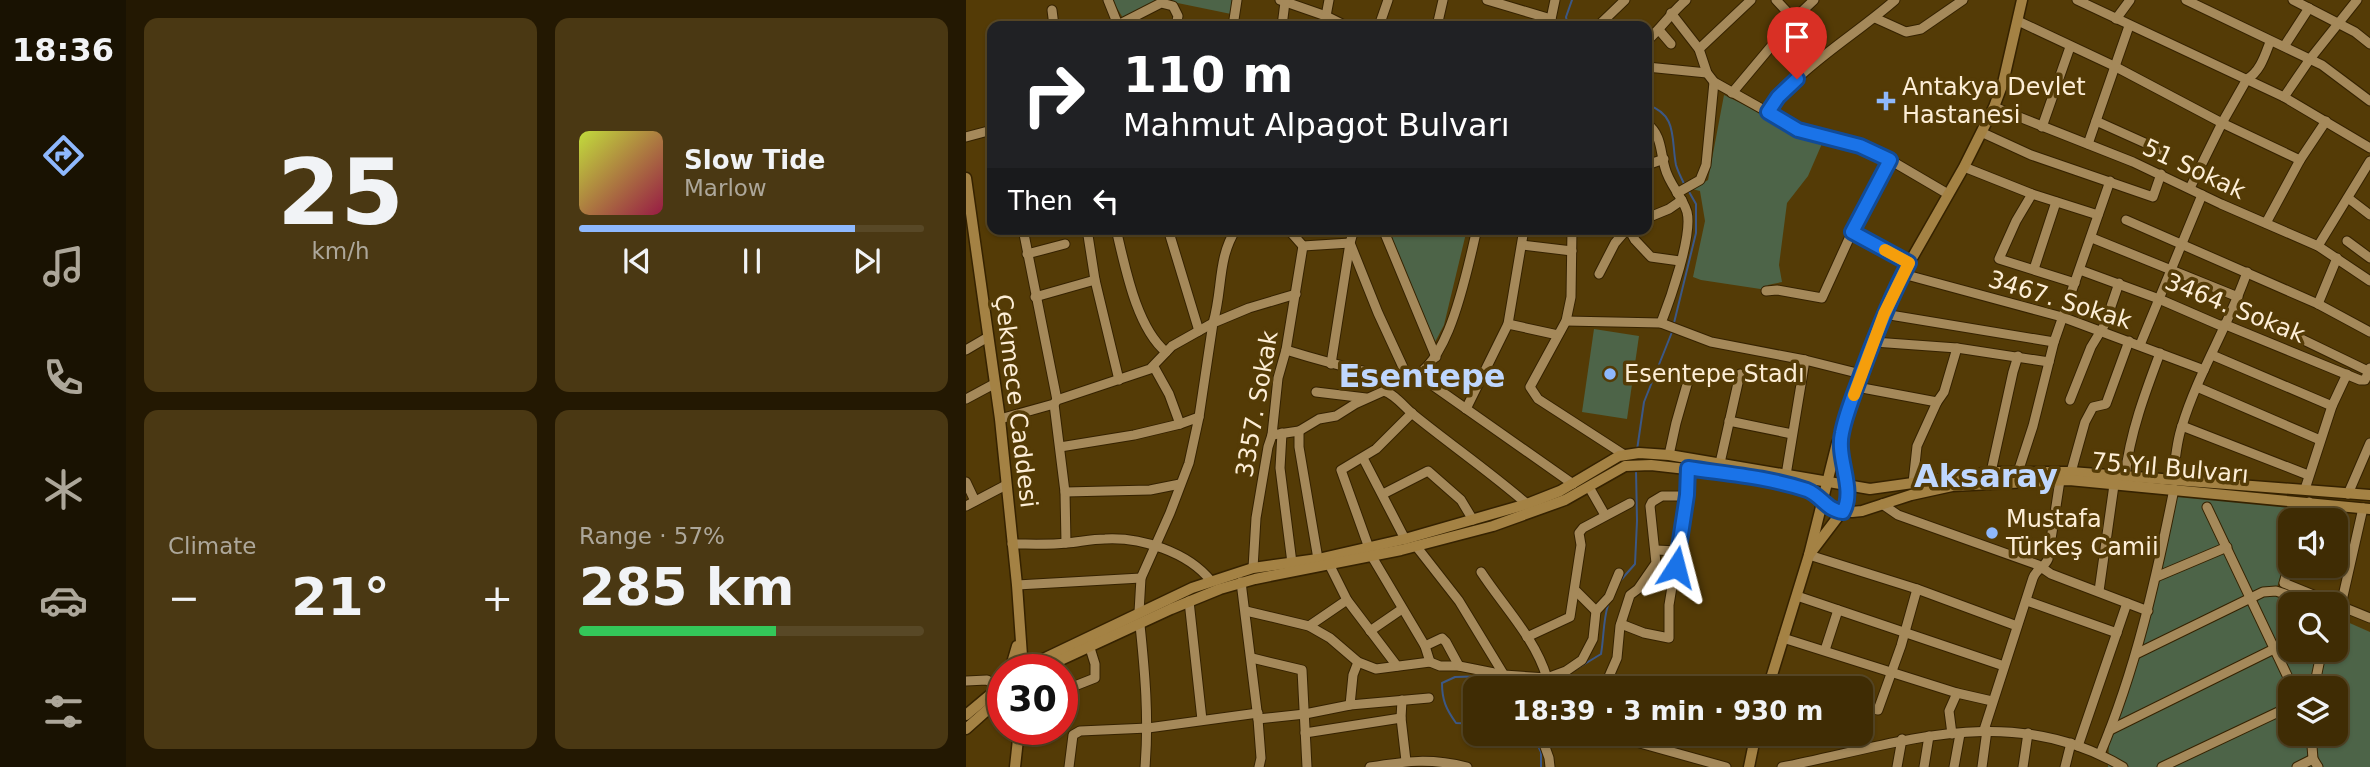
<!DOCTYPE html>
<meta charset="utf-8">
<style>
:root{--surface:#3f2c04;--page:#4a3813;--text:#f1f3f6;--muted:#ada79a;--line:#584826;--accent:#8eb8fd}
body{margin:0;font-family:"DejaVu Sans",sans-serif;background:var(--page);color:var(--text);height:100vh;display:flex;flex-direction:column;font-size:26px;white-space:nowrap}
*{box-sizing:border-box;margin:0}
p{font-size:23px;color:var(--muted)}
.icon{flex:none;width:38px;height:38px;fill:none;stroke:currentColor;stroke-width:2;stroke-linecap:round;stroke-linejoin:round}
.map{position:relative;flex:1;overflow:hidden}
.drawer{display:flex;flex-direction:column;gap:18px;padding:18px;background:#231802;width:840px}
.drawer>*{flex:none}
.top-card{position:absolute;left:21px;top:21px;width:665px;height:214px;border-radius:14px;box-shadow:0 2px 5px #0004,0 0 0 2px var(--line);background:#202124;color:#fff;overflow:hidden}
.controls{position:absolute;left:1312px;top:508px;display:grid;gap:14px}
.controls a{display:grid;place-items:center;width:70px;height:70px;border-radius:14px;background:var(--surface);box-shadow:0 2px 5px #0004,0 0 0 2px var(--line);font-size:35px}
.speed{position:absolute;left:21px;top:654px;display:flex;gap:14px;font-size:35px;font-weight:700;text-align:center}
.speed>*{display:grid;place-content:center;width:91px;height:91px;border-radius:50%;background:var(--surface);box-shadow:0 2px 5px #0004,0 0 0 2px var(--line);line-height:1}
.speed .limit{border:10px solid #d22;background:#fff;color:#111}
.pin{position:absolute;display:grid;place-items:center;width:60px;height:60px;color:#fff;margin:-72px -30px;border-radius:50% 50% 50% 0;rotate:-45deg;box-shadow:0 0 7px #0007}
.pin .icon{rotate:45deg}
.me{position:absolute;width:77px;margin:-38px;rotate:9deg;stroke-linejoin:round;filter:drop-shadow(0 0 5px #0008)}
.turn{display:flex;align-items:center;gap:24px;height:147px;padding:0 21px;font-size:32px}
.turn .icon{width:91px;height:91px;stroke-width:2.5}
.turn b{display:block;font-size:49px;line-height:60px}
.then{display:flex;align-items:center;height:66px;padding:0 21px;background:#0003;gap:14px;font-size:26px}
.big{font-size:52px;font-weight:700;line-height:1.1}
.drawer .card{flex:1;display:flex;flex-direction:column;justify-content:center;gap:10px;min-width:0;padding:0 24px;border-radius:14px;background:var(--page)}
.drawer .dial{align-items:center;gap:0}
.dial b{font-size:91px;line-height:1}
.song{display:flex;align-items:center;gap:21px}
.cover{width:84px;height:84px;border-radius:10px;background:linear-gradient(135deg,hsl(70 70% 55%),hsl(340 70% 35%))}
.played{height:7px;border-radius:4px;background:linear-gradient(90deg,var(--accent) 80%,var(--line) 80%)}
.keys{display:flex;justify-content:space-around;direction:ltr}
.heat{display:flex;justify-content:space-between;align-items:center;font-size:38px;direction:ltr}
.charge{height:10px;border-radius:5px;background:linear-gradient(90deg,#34c759 57%,var(--line) 0)}
.drawer .tiles{flex:1;display:grid;gap:18px;grid-template-columns:repeat(2,1fr)}
.trip{position:absolute;left:497px;top:676px;width:410px;height:70px;border-radius:14px;background:var(--surface);box-shadow:0 2px 5px #0004,0 0 0 2px var(--line);font-weight:700;line-height:70px;text-align:center}
main{display:flex;flex:1;min-height:0}
.dock{display:flex;flex-direction:column;width:126px;justify-content:space-around;align-items:center;background:#191202;color:var(--muted)}
.dock .icon{width:49px;height:49px}
.dock .active{color:var(--accent)}
.dock b{font-size:32px;color:var(--text)}
.map>svg:first-child{display:block}
</style>
<main>
<nav class="dock">
<b>18:36</b>
<svg class="icon active" aria-label="directions" viewBox="0 0 24 24"><path d="M12 3l9 9-9 9-9-9zM9 14v-3h6M13 9l2 2-2 2"/></svg>
<svg class="icon" aria-label="music" viewBox="0 0 24 24"><path d="M9 18V5l10-2v13"/><circle cx="6" cy="18" r="3"/><circle cx="16" cy="16" r="3"/></svg>
<svg class="icon" aria-label="phone" viewBox="0 0 24 24"><path d="M5 4h4l2 5-3 2q2 4 5 5l2-3 5 2v4C11 20 4 13 5 4z"/></svg>
<svg class="icon" aria-label="climate" viewBox="0 0 24 24"><path d="M12 3v18M4 7l16 10M4 17L20 7"/></svg>
<svg class="icon" aria-label="car" viewBox="0 0 24 24"><path d="M5 17H2v-5l4-1 3-4h7l3 4 3 1v5h-3M9 17h6M6 11h13"/><circle cx="7" cy="17" r="2"/><circle cx="17" cy="17" r="2"/></svg>
<svg class="icon" aria-label="filters" viewBox="0 0 24 24"><path d="M4 7h16M4 17h16"/><circle cx="9" cy="7" r="2"/><circle cx="15" cy="17" r="2"/></svg>
</nav>
<section class="drawer">
<div class="tiles">
<div class="card dial"><b>25</b><p>km/h</p></div>
<div class="card">
<div class="song"><i class="cover"></i><div><b>Slow Tide</b><p>Marlow</p></div></div>
<div class="played"></div>
<div class="keys"><svg class="icon" aria-label="previous" viewBox="0 0 24 24"><path d="M18 5L8 12l10 7zM5 5v14"/></svg><svg class="icon" aria-label="pause" viewBox="0 0 24 24"><path d="M8 5v14M16 5v14"/></svg><svg class="icon" aria-label="next" viewBox="0 0 24 24"><path d="M6 5l10 7-10 7zM19 5v14"/></svg></div>
</div>
<div class="card"><p>Climate</p>
<div class="heat"><a>−</a><b class="big">21°</b><a>+</a></div>
</div>
<div class="card"><p>Range · 57%</p><b class="big">285 km</b><div class="charge"></div></div>
</div>
</section>
<div class="map">
<svg width="1404" height="767" viewBox="0 0 1404 767">
<rect width="100%" height="100%" fill="#543b06"/>
<!-- green -->
<g fill="#4d6448" fill-rule="evenodd">
<path d="M146,0H195L157,18Z"/>
<path d="M197,0H267L265,14Z"/>
<path d="M758,95L832,131L858,139L842,176L821,203L813,265L816,282L802,285L801,290L735,280L727,277L739,221L734,191L726,189L742,180Z"/>
<path d="M420,229H501L478,325L468,344Z"/>
<path d="M628,329L673,336L661,419L616,412Z"/>
<path d="M1210,495L1335,507L1332,520H1325V542L1309,594L1340,604H1325V649H1370V617L1404,632V767H1142L1143,740ZM1325,688H1370V733H1325Z"/>
</g>
<g fill="none" stroke-linecap="round" stroke-linejoin="round">
<!-- stream -->
<g stroke="#3c5886" stroke-width="2">
<path d="M602,26L600,17L606,0"/>
<path d="M681,105C712,114 705,140 710,165C712,172 716,179 719,186"/>
<path d="M708,323L730,233V204L722,190"/>
<path d="M671,450L678,402L706,332"/>
<path d="M654,581L669,564L671,521L670,470"/>
<path d="M555,681L572,684L581,682"/>
<path d="M586,681L594,679L635,654C638,637 637,621 642,605"/>
<path d="M509,724L490,723C480,709 476,700 476,683L489,677L522,676"/>
<path d="M541,733L571,744L575,752V767"/>
</g>
<!-- minor casing -->
<g stroke="#352200" stroke-width="11">
<g id="minor">
<path d="M142,0L152,25L150,26"/>
<path d="M314,0L360,16L380,26"/>
<path d="M521,0L585,19"/>
<path d="M810,0L828,19"/>
<path d="M1111,0L1318,97L1404,148"/>
<path d="M1220,0L1356,65L1404,101"/>
<path d="M1327,0L1389,32L1404,44"/>
<path d="M86,10L88,26"/>
<path d="M705,13L733,49L741,73L748,82L832,129L894,146L924,160L982,194"/>
<path d="M360,16L363,0"/>
<path d="M909,18L940,32L955,29L997,0"/>
<path d="M1150,19L1164,0"/>
<path d="M1052,21L1148,66L1256,123L1334,160"/>
<path d="M152,25L195,3L207,6L212,16L210,26"/>
<path d="M267,26L271,0"/>
<path d="M316,26L319,2"/>
<path d="M413,26L422,0"/>
<path d="M471,26L477,0"/>
<path d="M587,26L585,19L589,0"/>
<path d="M632,26L659,0"/>
<path d="M693,30L705,44"/>
<path d="M681,41C695,28 705,13 720,0"/>
<path d="M1319,45L1343,8"/>
<path d="M733,49L785,0"/>
<path d="M681,67L741,73"/>
<path d="M766,93L828,19L848,0"/>
<path d="M1318,97L1344,59L1391,0"/>
<path d="M1028,107L1167,162L1255,204L1352,246L1404,281"/>
<path d="M802,112C834,66 887,37 929,0"/>
<path d="M1130,121L1199,152"/>
<path d="M681,124C696,135 694,151 699,168C703,184 716,196 721,212C727,235 704,300 695,323"/>
<path d="M1076,127L1104,47"/>
<path d="M1017,133L1065,155L1187,197L1195,174"/>
<path d="M0,137L26,130"/>
<path d="M1122,144L1163,26"/>
<path d="M681,165L698,159"/>
<path d="M998,167L1066,194L1132,215"/>
<path d="M1224,188L1256,123L1281,79C1294,72 1299,55 1304,42"/>
<path d="M711,193L734,180L740,165L748,82"/>
<path d="M1066,194L1050,221L1033,259L1109,283"/>
<path d="M1382,198L1404,215"/>
<path d="M681,218L703,209L716,200"/>
<path d="M1160,220L1352,304L1404,332"/>
<path d="M1300,223L1334,160L1360,121"/>
<path d="M57,229L91,400"/>
<path d="M121,229L129,280L153,380"/>
<path d="M150,229C159,266 170,327 200,352"/>
<path d="M202,229L233,331"/>
<path d="M322,229L337,246L384,243L412,313L442,378"/>
<path d="M417,229L470,357"/>
<path d="M542,229L558,231"/>
<path d="M606,229L605,297L600,321L564,387L572,399L657,454"/>
<path d="M663,229L669,240L685,257L714,261"/>
<path d="M886,232L943,263"/>
<path d="M1126,238L1272,297"/>
<path d="M1381,241L1404,258"/>
<path d="M556,245L606,251"/>
<path d="M1352,246L1404,161"/>
<path d="M61,254L99,244"/>
<path d="M1068,269L1090,202"/>
<path d="M1114,270L1193,299L1253,325H1260L1394,380H1399L1404,368"/>
<path d="M633,274L649,243L661,229"/>
<path d="M937,274L1096,317L1238,370"/>
<path d="M800,291L811,290L856,298L886,232L924,160"/>
<path d="M69,297L129,280"/>
<path d="M1352,304L1371,258"/>
<path d="M1269,307L1404,372"/>
<path d="M918,314L1088,342"/>
<path d="M600,321L695,323L745,342L839,360L895,374"/>
<path d="M542,324L592,335"/>
<path d="M908,342L991,348L1083,362"/>
<path d="M1174,345L1236,195"/>
<path d="M0,350L22,337"/>
<path d="M320,350C349,359 379,367 409,374C417,376 426,379 435,379C482,381 502,264 511,229"/>
<path d="M1246,355L1366,406"/>
<path d="M365,364L384,243L388,229"/>
<path d="M452,375L607,484"/>
<path d="M891,387L971,402"/>
<path d="M1231,387L1354,440"/>
<path d="M350,392L400,398"/>
<path d="M0,399L28,384"/>
<path d="M1104,400L1125,347L1139,324L1153,283"/>
<path d="M88,404L99,492L100,543"/>
<path d="M500,409L542,324L558,229"/>
<path d="M233,417L247,323L283,308L330,294"/>
<path d="M34,419L88,404L91,400L184,369L206,346L247,323C257,289 251,259 270,229"/>
<path d="M763,421L826,434"/>
<path d="M1216,426L1342,475"/>
<path d="M333,431V447L352,559"/>
<path d="M316,433L314,468L326,563"/>
<path d="M306,435L333,431L353,419L370,416L389,404L418,391C430,395 438,407 448,415C485,445 524,472 561,504"/>
<path d="M94,447L168,435L214,424"/>
<path d="M703,455L710,423L724,374"/>
<path d="M397,458L439,539"/>
<path d="M754,463L774,374"/>
<path d="M1025,472L1047,372L1052,356"/>
<path d="M1052,472L1067,426L1088,342L1144,181"/>
<path d="M1105,472L1119,422L1127,407L1140,404L1163,341"/>
<path d="M820,475L839,360"/>
<path d="M1159,476C1164,433 1179,393 1194,353"/>
<path d="M1207,480C1209,462 1210,443 1216,426C1232,373 1263,325 1281,272"/>
<path d="M0,482L9,501"/>
<path d="M947,483L951,446L971,402L978,392L991,348"/>
<path d="M623,487L639,515"/>
<path d="M1339,489L1366,406L1381,374"/>
<path d="M99,492L184,490L214,484"/>
<path d="M417,494L462,471L495,500L507,520"/>
<path d="M1382,494L1404,443"/>
<path d="M916,504L932,515L1072,565L1085,574L1182,611"/>
<path d="M0,506L40,485"/>
<path d="M1241,507L1327,688"/>
<path d="M1337,520L1343,502"/>
<path d="M46,544C64,544 83,545 101,543C113,542 126,539 139,539C175,537 222,552 245,581"/>
<path d="M450,546L493,601L538,675"/>
<path d="M403,548L375,470L410,449L446,413"/>
<path d="M690,550L712,551"/>
<path d="M405,555L459,646L464,662"/>
<path d="M843,555L951,589L1051,626"/>
<path d="M1325,558L1318,583L1404,618"/>
<path d="M364,566L381,600L431,666"/>
<path d="M287,568L290,518L302,447L306,435L312,378L320,350L337,246"/>
<path d="M515,572C538,607 569,638 581,678"/>
<path d="M1190,577L1261,547"/>
<path d="M275,582L292,719L295,758L293,767"/>
<path d="M51,585L175,578"/>
<path d="M609,590L630,611"/>
<path d="M1133,591L1148,485"/>
<path d="M831,596L1038,666"/>
<path d="M223,601L236,720"/>
<path d="M1061,601L1151,633"/>
<path d="M1375,605L1397,508"/>
<path d="M280,611L343,626L364,638L392,662L410,669L464,662L474,666H493L538,675L581,678L600,671L616,660L627,639L630,611L643,597L653,573"/>
<path d="M173,612L175,578L204,513L223,463L233,417L214,424L203,394L188,367"/>
<path d="M655,624L678,633L703,638V605L721,496"/>
<path d="M174,625C179,673 183,719 179,767"/>
<path d="M343,626L381,600"/>
<path d="M404,631L436,609"/>
<path d="M561,637L604,617L615,545L613,533L617,528L664,503"/>
<path d="M817,638L991,693L1026,701"/>
<path d="M459,646L476,638L480,642L493,666"/>
<path d="M859,650L872,610"/>
<path d="M1170,654L1297,592L1310,591L1348,604"/>
<path d="M286,658L336,670L341,767"/>
<path d="M804,679L837,688"/>
<path d="M0,681L21,680L33,687"/>
<path d="M638,688L651,658L654,626L664,595L672,589L690,563L684,506L686,502L696,496H721L722,468"/>
<path d="M1348,688L1356,649"/>
<path d="M96,691L129,678V664L124,648"/>
<path d="M436,700L435,718L440,761"/>
<path d="M507,702H509"/>
<path d="M384,705L387,675L392,662"/>
<path d="M894,706L912,710L935,646L951,589"/>
<path d="M292,719L339,714L384,705L463,698"/>
<path d="M1018,730L1067,578C1070,569 1079,567 1082,559L1094,480"/>
<path d="M1144,730L1308,649"/>
<path d="M339,733L435,718"/>
<path d="M574,733L583,758L584,767"/>
<path d="M638,733L760,767"/>
<path d="M1345,733L1347,759L1352,767"/>
<path d="M986,734L983,711L991,693"/>
<path d="M1112,746L1161,603"/>
<path d="M1134,754C1170,669 1190,579 1208,489"/>
<path d="M103,767L107,735L114,731L182,728L292,713"/>
<path d="M404,767C440,761 465,758 501,767"/>
<path d="M816,767C933,744 1044,700 1157,767"/>
<path d="M931,767L936,739"/>
<path d="M958,767L963,736"/>
<path d="M988,767L994,734"/>
<path d="M1016,767L1021,730"/>
<path d="M1057,767L1062,733"/>
<path d="M1099,767L1105,743"/>
<path d="M1196,767L1325,706"/>
<path d="M1331,767L1347,759"/>
</g>
</g>
<!-- major casing -->
<g stroke="#352200" stroke-width="13">
<g id="major">
<path d="M0,178L34,419L51,585L57,670"/>
<path d="M843,555L881,505L882,493L874,447L881,414L918,314L937,274L998,167L1028,107L1037,83L1056,0"/>
<path d="M44,670L51,646"/>
<path d="M54,670L226,588L287,568L352,559L439,539L561,504L594,491L653,456L673,453L703,455L904,489L1025,472H1105L1404,495"/>
<path d="M73,670L205,609L254,589L289,579L435,550L527,526L599,500L659,466L685,465L782,476L841,491L857,499L865,510L886,512L896,511L945,495L986,486L1103,480L1404,509"/>
<path d="M802,688L843,555L871,443"/>
<path d="M0,715L37,684"/>
<path d="M0,729L37,696"/>
<path d="M49,767L53,730"/>
<path d="M783,767L790,733"/>
</g>
</g>
<!-- minor -->
<use href="#minor" stroke="#a5895a" stroke-width="9"/>
<!-- major -->
<use href="#major" stroke="#a48244" stroke-width="10"/>
</g>
<g fill="none" stroke-linecap="round" stroke-linejoin="round">
<!-- route casing -->
<g stroke="#114b97" stroke-width="18">
<path id="route" d="M710,567L721,495L722,468C762,474 802,477 841,490C856,496 860,510 877,512C890,489 870,459 876,433C880,412 889,392 896,372C910,334 924,298 943,263L886,232L924,160L894,146L832,130L802,112L812,97L831,79"/>
</g>
<!-- route -->
<use href="#route" stroke="#1a73e8" stroke-width="12"/>
<!-- slow -->
<path stroke="#f59e0b" stroke-width="12" d="M888,395L918,314L943,263L919,250"/>
</g>
<!-- markers -->
<g fill="#8eb8fd" stroke="#543b06" stroke-width="2.5">
<path d="M916.5 90.5h7v7h7v7h-7v7h-7v-7h-7v-7h7z"/>
<circle cx="644" cy="374" r="7"/>
<circle cx="1026" cy="533" r="7"/>
</g>
<g text-anchor="middle" stroke-width="7" stroke-linejoin="round" paint-order="stroke">
<!-- poi labels -->
<g font-size="24" fill="#fdeed6" stroke="#543b06" text-anchor="start">
<text x="936" y="95">Antakya Devlet<tspan x="936" dy="28">Hastanesi</tspan></text>
<text x="658" y="382">Esentepe Stadı</text>
<text x="1040" y="527">Mustafa<tspan x="1040" dy="28">Türkeş Camii</tspan></text>
</g>
<!-- street labels -->
<g font-size="24" fill="#fdeed6" stroke="#543b06">
<text transform="translate(1228 169) rotate(25)" y="8">51 Sokak</text>
<text transform="translate(1094 300) rotate(17)" y="8">3467. Sokak</text>
<text transform="translate(1269 308) rotate(22)" y="8">3464. Sokak</text>
<text transform="translate(50 401) rotate(83)" y="8">Çekmece Caddesi</text>
<text transform="translate(291 404) rotate(-80)" y="8">3357. Sokak</text>
<text transform="translate(1204 468) rotate(5)" y="8">75.Yıl Bulvarı</text>
</g>
<!-- district labels -->
<g font-size="32" font-weight="bold" fill="#bfd7fe" stroke="#543b06">
<text x="456" y="387">Esentepe</text>
<text x="1020" y="487">Aksaray</text>
</g>
</g>
</svg>
<div class="controls">
<a><svg class="icon" aria-label="sound" viewBox="0 0 24 24"><path d="M4 9h4l5-4v14l-5-4H4zM17 9q2 3 0 6"/></svg></a>
<a><svg class="icon" aria-label="search" viewBox="0 0 24 24"><circle cx="10" cy="10" r="6"/><path d="M15 15l6 6"/></svg></a>
<a><svg class="icon" aria-label="layers" viewBox="0 0 24 24"><path d="M12 4l9 5-9 5-9-5zM3 14l9 5 9-5"/></svg></a>
</div>
<div class="speed"><div class="limit">30</div></div>
<div class="pin" style="left:831px;top:79px;background:#d93025"><svg class="icon" aria-label="arrive" viewBox="0 0 24 24"><path d="M6 21V4h12l-3 4 3 4H6"/></svg></div>
<svg class="me" style="left:710px;top:567px" viewBox="-20 -20 40 40"><path d="M0-17L14 15 0 8-14 15z" fill="#1a73e8" stroke="#fff" stroke-width="4"/></svg>
<div class="trip">18:39 · 3 min · 930 m</div>
<div class="top-card">
<div class="turn"><svg class="icon" aria-label="right" viewBox="0 0 24 24"><path d="M7 20v-9h11M14 6l5 5-5 5"/></svg><div><b>110 m</b>Mahmut Alpagot Bulvarı</div></div>
<div class="then">Then<svg class="icon" aria-label="left" viewBox="0 0 24 24"><path d="M17 20v-9H6M10 6l-5 5 5 5"/></svg></div>
</div>
</div>
</main>
